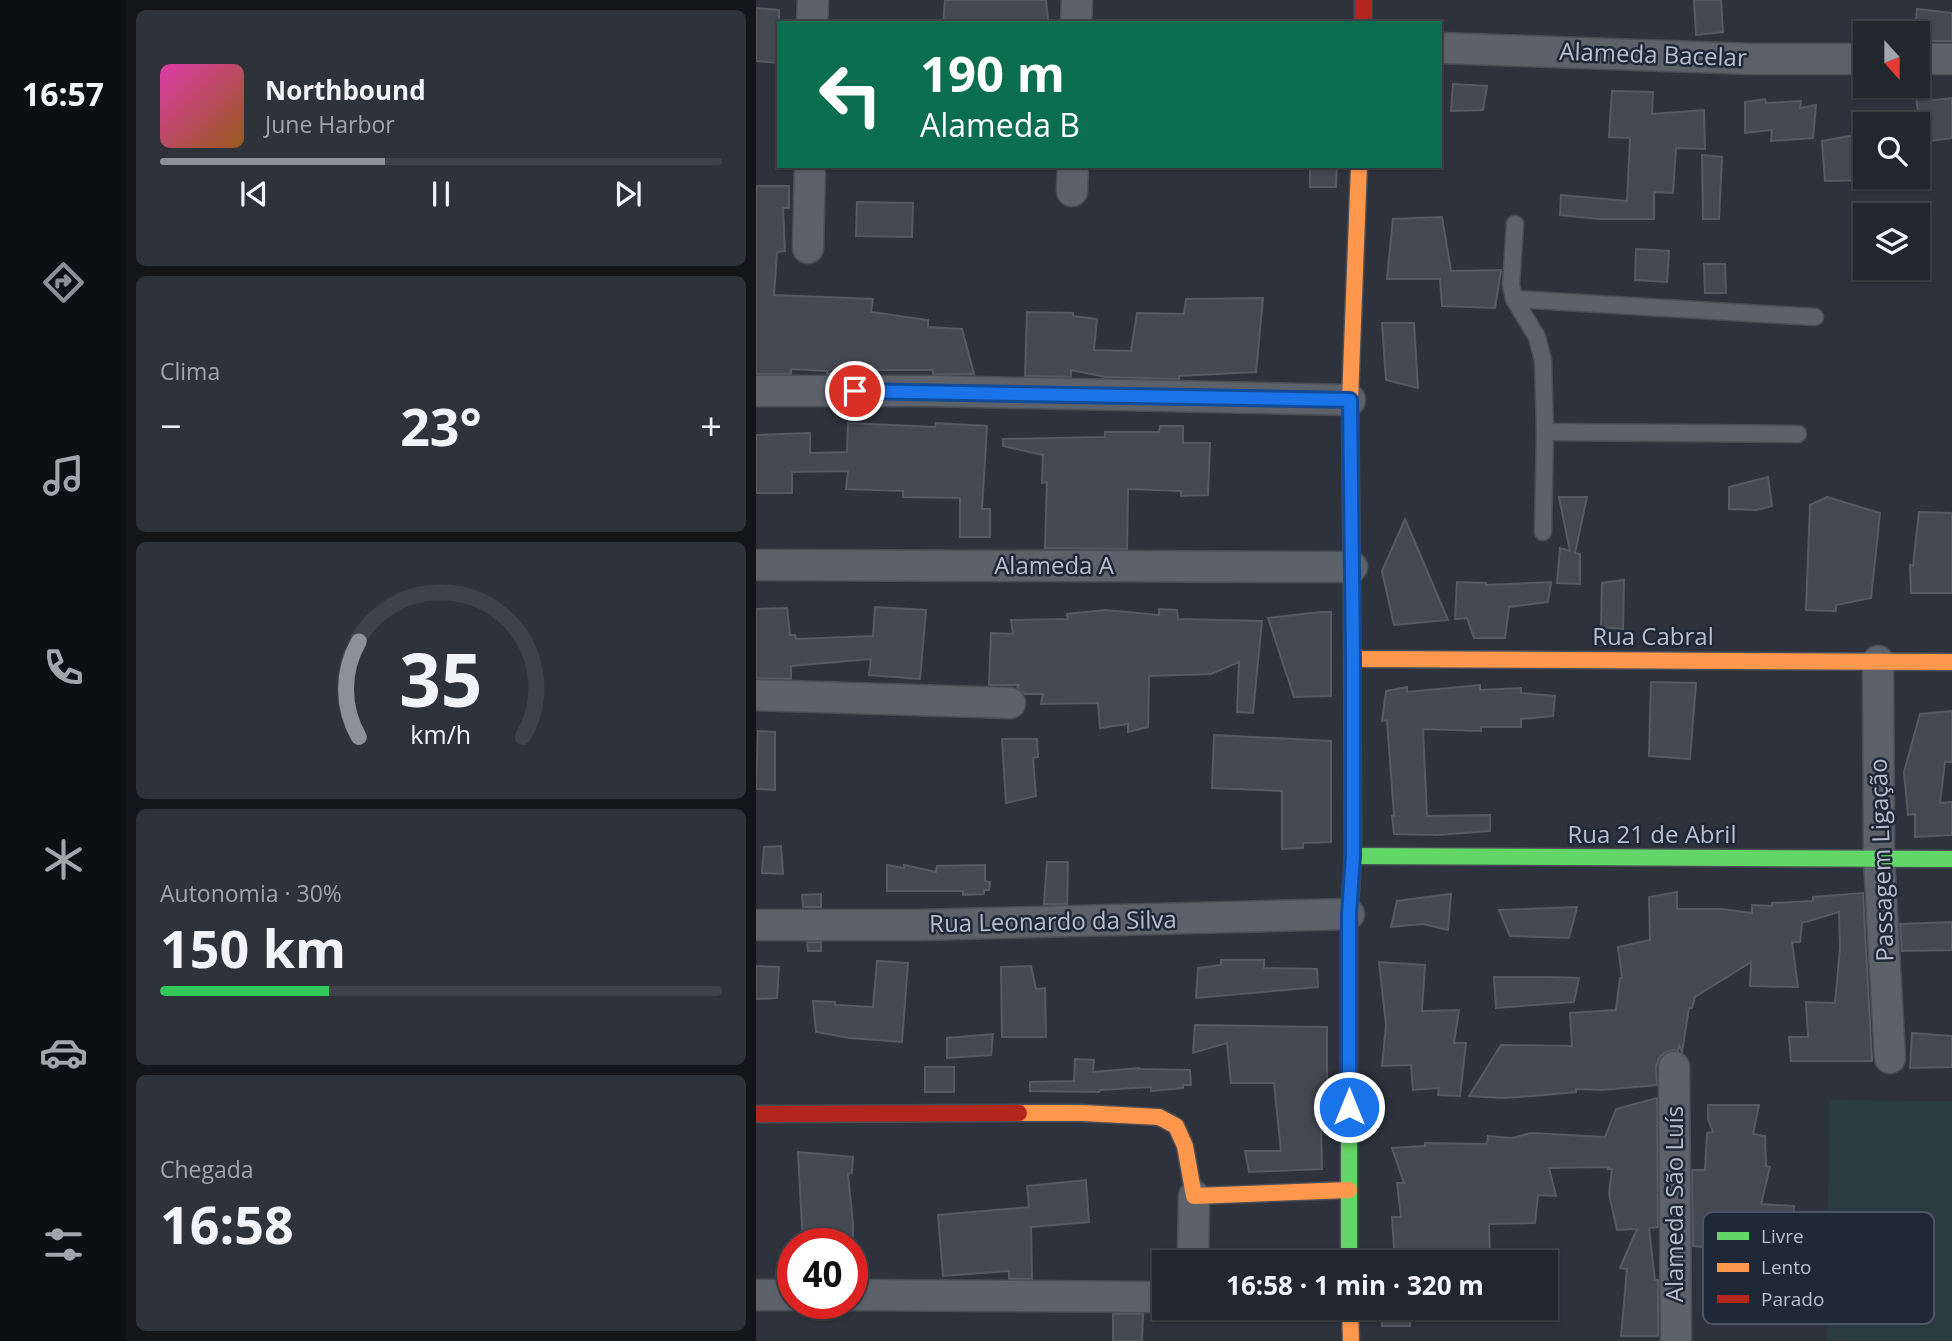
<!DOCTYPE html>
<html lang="pt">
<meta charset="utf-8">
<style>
:root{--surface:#22262d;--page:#2e3239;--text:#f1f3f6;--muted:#a2a5aa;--line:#3f4349;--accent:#8c9099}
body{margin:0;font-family:"Open Sans",sans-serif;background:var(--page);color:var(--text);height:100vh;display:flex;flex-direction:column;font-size:26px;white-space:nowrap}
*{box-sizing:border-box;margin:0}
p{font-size:23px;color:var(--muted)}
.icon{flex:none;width:38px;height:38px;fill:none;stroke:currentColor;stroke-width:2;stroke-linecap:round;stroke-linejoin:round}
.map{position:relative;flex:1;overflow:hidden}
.sheet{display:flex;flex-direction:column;gap:10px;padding:10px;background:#131519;width:630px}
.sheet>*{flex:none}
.hud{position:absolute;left:21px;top:21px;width:665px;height:147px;border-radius:0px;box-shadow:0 2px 5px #0004,0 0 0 2px var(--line);background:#0b6e4f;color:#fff;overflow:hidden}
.needle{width:46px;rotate:159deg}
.controls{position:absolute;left:1097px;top:21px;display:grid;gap:14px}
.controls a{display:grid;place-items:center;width:77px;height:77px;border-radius:0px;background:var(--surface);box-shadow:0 2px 5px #0004,0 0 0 2px var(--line);font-size:35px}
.speed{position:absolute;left:21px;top:1228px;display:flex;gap:14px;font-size:35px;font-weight:700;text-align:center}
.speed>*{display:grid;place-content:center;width:91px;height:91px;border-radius:50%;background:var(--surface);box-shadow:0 2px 5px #0004,0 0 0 2px var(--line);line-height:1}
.speed .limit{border:10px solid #d22;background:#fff;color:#111}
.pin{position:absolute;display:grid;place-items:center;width:60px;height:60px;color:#fff;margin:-30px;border:4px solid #fff;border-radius:50%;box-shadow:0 2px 7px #0007}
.me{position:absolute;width:77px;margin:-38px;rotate:0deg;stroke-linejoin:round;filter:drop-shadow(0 0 5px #0008)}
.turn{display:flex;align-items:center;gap:24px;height:147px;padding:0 28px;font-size:32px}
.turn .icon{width:91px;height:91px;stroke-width:2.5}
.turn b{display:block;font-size:49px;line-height:60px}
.big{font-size:52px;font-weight:700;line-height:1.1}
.sheet .widget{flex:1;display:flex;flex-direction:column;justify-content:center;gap:10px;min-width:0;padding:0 24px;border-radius:10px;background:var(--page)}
.sheet .dial{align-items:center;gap:0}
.dial svg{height:182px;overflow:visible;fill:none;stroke:var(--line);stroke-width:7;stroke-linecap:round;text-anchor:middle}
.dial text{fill:var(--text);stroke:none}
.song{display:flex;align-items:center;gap:21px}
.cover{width:84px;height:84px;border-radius:10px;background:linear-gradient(135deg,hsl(320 70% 55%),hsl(30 70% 35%))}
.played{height:7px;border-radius:4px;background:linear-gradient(90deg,var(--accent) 40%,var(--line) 40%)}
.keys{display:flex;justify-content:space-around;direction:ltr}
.heat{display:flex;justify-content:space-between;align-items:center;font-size:38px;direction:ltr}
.charge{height:10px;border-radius:5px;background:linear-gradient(90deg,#34c759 30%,var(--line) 0)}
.trip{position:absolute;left:396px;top:1250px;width:406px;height:70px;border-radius:0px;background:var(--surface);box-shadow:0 2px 5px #0004,0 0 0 2px var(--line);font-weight:700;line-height:70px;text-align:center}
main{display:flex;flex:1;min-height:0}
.dock{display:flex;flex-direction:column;width:126px;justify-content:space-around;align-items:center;background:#0e0f12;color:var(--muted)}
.dock .icon{width:49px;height:49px}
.dock .active{color:var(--accent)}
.dock b{font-size:32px;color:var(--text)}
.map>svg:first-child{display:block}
</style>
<main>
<nav class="dock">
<b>16:57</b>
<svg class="icon active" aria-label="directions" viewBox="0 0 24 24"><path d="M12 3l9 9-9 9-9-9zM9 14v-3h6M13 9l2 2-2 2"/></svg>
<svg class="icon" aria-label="music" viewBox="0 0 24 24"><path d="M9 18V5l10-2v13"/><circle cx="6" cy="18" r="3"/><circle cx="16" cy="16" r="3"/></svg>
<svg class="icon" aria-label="phone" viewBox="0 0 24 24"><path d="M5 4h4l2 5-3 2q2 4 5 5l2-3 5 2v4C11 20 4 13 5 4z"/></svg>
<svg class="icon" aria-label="climate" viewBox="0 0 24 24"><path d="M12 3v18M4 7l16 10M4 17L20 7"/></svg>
<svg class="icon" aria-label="car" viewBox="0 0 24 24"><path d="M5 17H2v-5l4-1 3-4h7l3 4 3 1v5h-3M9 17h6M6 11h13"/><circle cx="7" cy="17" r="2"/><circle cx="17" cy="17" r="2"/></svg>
<svg class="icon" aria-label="filters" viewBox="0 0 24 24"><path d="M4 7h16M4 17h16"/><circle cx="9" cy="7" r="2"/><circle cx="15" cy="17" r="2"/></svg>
</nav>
<section class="sheet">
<div class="widget">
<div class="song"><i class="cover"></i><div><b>Northbound</b><p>June Harbor</p></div></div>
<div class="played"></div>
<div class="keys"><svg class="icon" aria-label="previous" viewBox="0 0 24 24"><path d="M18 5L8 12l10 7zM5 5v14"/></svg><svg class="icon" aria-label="pause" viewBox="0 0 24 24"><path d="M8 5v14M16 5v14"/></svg><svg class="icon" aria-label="next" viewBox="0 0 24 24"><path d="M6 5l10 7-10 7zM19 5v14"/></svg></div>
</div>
<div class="widget"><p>Clima</p>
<div class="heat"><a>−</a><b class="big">23°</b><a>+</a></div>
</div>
<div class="widget dial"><svg viewBox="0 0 100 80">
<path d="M14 69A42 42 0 1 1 86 69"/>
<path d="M14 69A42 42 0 0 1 14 27" stroke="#8c9099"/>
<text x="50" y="56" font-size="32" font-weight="700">35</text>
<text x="50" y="72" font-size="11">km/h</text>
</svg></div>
<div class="widget"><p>Autonomia · 30%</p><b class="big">150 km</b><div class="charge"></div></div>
<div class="widget"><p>Chegada</p><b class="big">16:58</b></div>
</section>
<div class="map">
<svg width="1196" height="1341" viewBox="0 0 1196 1341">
<rect width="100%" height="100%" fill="#2d323c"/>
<!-- green -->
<path fill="#2a3c42" d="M1073,1100L1196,1101V1341H1071Z"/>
<!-- building -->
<g fill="#444850" stroke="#555a63" stroke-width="2">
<path d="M189,0H290L292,20H219V23H187Z"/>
<path d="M938,0H965L967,32L940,35Z"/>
<path d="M0,8L23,10V63L0,61Z"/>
<path d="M1161,9L1196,13V41H1162V33H1159Z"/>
<path d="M697,84L731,86L727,110L695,111Z"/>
<path d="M856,91L897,92L896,114L948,110L949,149L920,148L917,193L898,192V219H843L804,215L805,195L871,201L874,138L853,137Z"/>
<path d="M1160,98L1179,100L1196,98V138L1166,142Z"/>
<path d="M1009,99L1010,103L1045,101L1044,108L1060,105L1057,138L1015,141L1016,130L989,133V102Z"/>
<path d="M1110,133V180L1069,181L1066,141Z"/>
<path d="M946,155L966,157L963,219H947Z"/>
<path d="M554,166H581L580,187H554Z"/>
<path d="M0,186H33V208H27L29,251L21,252L18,295L117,299L115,312L172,320V327L206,329L218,374H177V370H120L119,374H71V371L35,369V374H0Z"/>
<path d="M101,202L157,203L156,237L100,236Z"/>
<path d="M686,217L695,271L745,270L739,308L686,306L684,279H631L637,219Z"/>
<path d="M880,249L913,251L911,282L879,280Z"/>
<path d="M948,264H969L970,293H949Z"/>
<path d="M507,298L500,372L423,376V379L350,377L315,370V377L269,376L271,312L317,313V316L341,319L338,350L375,351L381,313L428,314L430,299Z"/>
<path d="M626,323H658L662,388L630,380Z"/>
<path d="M92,423L179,427L180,423L231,426L226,509H234V537H204V498L147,497V491L90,489L92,471L36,472V493H0V435L54,433V453L91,452Z"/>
<path d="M404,426H427V443H454L452,495L425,496V491L372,489L371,549L289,548L291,482L286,483L287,455L247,446V439L349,437V432H403Z"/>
<path d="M1012,477L1016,506L1001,510L973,509V487Z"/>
<path d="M803,497H831L819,553L824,554V584L801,583L804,548L814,551Z"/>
<path d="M1071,497L1124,513L1115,598L1080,605V611L1050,610L1054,505Z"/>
<path d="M1163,512L1196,513V593H1155L1154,565L1157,566Z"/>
<path d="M649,519L692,620L638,625L626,571Z"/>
<path d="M868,580L867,629L845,627L846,583Z"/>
<path d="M701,582L730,583V585L795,582L792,602L753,607L749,638H718L711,618L699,619Z"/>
<path d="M119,607L170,610L164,679L113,675L115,659L35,666V679L0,678V609L31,608L34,635H39L40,639L117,636Z"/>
<path d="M403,609L421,610L422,619L506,621L497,713L481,712L483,662L455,674L393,676L392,727L372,732V724L344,728L342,703L285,704L287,694H269L261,688L263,685H233L235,633L257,634L255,620L312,619L311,614L349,610L403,615Z"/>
<path d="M565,612H575V696L538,697L512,618Z"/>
<path d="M895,682L940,683L934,759L893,756Z"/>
<path d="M724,685V690L765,688V693L799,696L797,716L765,719V727H725V731L667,729L671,816L734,815V831L681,835L638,834L636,816H638L631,720L626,721L630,691L651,687V692Z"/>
<path d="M1196,711V762H1189L1184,803L1196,802V835L1159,837V814L1152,815L1148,772L1164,714Z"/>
<path d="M2,731L19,732V790L0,789Z"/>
<path d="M458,735L575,741V842L547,843V848L526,849V791L456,788Z"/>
<path d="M246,739H281L282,757L277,758L280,796L250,803Z"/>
<path d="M25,846L27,874L6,873L8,847Z"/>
<path d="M291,862H312L311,904H288Z"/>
<path d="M131,865L148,868V865L180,872L181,866L229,865V881L234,882L233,890H228V894L207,895V891H131Z"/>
<path d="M921,892V909H966L996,913V905L1016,906V903L1057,901V897L1107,893L1116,1061H1035L1033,1037H1052L1050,1002L1079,1003L1084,948L1083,912L1046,923L1044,942H1036L1042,987L994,986L995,962L939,997L936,1008H933L926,1052L923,1045L922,1051L917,1050L910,1052L903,1058L900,1067L901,1085L846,1090L820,1089V1092L777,1096L746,1098L713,1096L745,1045L816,1046L814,1013L860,1010L864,978H866L862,947L894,940L893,897Z"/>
<path d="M65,894V907H47L46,895Z"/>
<path d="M695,894L692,930L667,924L635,927L641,901Z"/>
<path d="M821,907L813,938L754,936L743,910Z"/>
<path d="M1196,922V950L1146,951L1144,924Z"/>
<path d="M51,942H65V951H52Z"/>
<path d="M465,960H508V968L561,969L562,987L440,998L442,968L465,965Z"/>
<path d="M121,961L152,963L146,1042L94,1038L60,1032L57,1001L79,1002V1005L117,1007Z"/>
<path d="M623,962L669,965L666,1011L703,1010L698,1043H710L704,1096L682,1095L683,1088L657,1090L655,1065L626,1066L630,1025Z"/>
<path d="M0,966L23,967L21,998L0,999Z"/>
<path d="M275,966L280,989L289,988L290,1037H246L245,967Z"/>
<path d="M738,977H793L823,978L818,1002L740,1008Z"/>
<path d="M439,1025L571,1027V1083L568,1125H565L566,1169L493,1172L489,1151H525L518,1083H475L471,1043L437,1053Z"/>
<path d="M1156,1033L1196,1036V1067L1154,1068Z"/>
<path d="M237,1034L235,1055L191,1058V1038Z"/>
<path d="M319,1059L338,1060L337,1072L383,1068V1069L434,1070L435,1085H427V1088L395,1091V1087L344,1090L343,1092L274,1091V1082L318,1081Z"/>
<rect x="169" y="1067" width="29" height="25"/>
<path d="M901,1098L902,1227L893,1228L899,1280H902V1336H865L871,1269L864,1268L881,1229L861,1230L853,1194L856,1169H852L853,1167L793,1168L800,1196L782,1195L779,1223L733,1224L734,1262H639L636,1217H645L641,1183H648L636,1148L669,1146V1143L731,1144L732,1136L756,1138L775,1133L849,1137L860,1109Z"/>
<path d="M952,1105H1003L997,1134L1009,1136L1010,1166L1014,1167L1005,1204L1038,1206L1034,1258L1010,1259V1253L937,1246L936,1170H949L951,1133L957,1132L952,1119Z"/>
<path d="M42,1152L97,1157L96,1173L92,1174L97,1223V1244H47Z"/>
<path d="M330,1180L333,1222L275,1227L276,1279H253V1271L187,1276L182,1215L273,1207L271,1186Z"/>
<path d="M625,1307H655L654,1326H626Z"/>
<path d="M357,1314H387L386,1341H357Z"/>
</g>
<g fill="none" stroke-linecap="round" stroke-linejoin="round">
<!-- lane casing -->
<g stroke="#494d54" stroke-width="19">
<g id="lane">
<path d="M759,224L755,285L758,299L781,337L787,360L789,432L787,532"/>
<path d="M758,299L1059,317"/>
<path d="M789,432L1042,434"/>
</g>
</g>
<!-- street casing -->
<g stroke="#494d54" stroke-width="33">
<g id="street">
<path d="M56,23L57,0"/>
<path d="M320,23L321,0"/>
<path d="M684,48L997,59H1110"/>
<path d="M1162,59H1196"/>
<path d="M316,191L317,166"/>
<path d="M52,248L54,166"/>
<path d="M0,391H174L594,400"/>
<path d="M0,565L596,567"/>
<path d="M1122,661L1123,859L1134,1058"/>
<path d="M0,695L254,703"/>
<path d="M0,925H162L593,914"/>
<path d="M918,1067L920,1341"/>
<path d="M437,1262L438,1196"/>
<path d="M0,1295H37"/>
<path d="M96,1295L402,1297L408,1295"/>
</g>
</g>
<!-- fast casing -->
<g stroke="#494d54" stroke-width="19">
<g id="fast">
<path d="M597,856L1196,859"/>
<path d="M593,1262V914L595,888"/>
</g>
</g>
<!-- slow casing -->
<g stroke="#494d54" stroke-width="19">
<g id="slow">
<path d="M596,598L594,400L603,166"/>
<path d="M597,659L1196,662"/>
<path d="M263,1113H326L403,1117L420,1126L429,1146L438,1196L593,1190"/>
<path d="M594,1307L595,1341"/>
</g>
</g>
<!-- jam casing -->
<g stroke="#494d54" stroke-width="19">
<g id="jam">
<path d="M607,0V23"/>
<path d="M595,888L597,856L596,598"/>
<path d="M0,1114L263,1113"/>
</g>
</g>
<!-- lane -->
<use href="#lane" stroke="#5d616a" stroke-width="16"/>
<!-- street -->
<use href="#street" stroke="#5d616a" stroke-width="30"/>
<!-- fast -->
<use href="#fast" stroke="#63d668" stroke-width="16"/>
<!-- slow -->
<use href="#slow" stroke="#ff974d" stroke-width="16"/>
<!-- jam -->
<use href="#jam" stroke="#b3261e" stroke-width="16"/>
</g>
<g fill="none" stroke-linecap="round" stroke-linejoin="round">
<!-- route casing -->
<g stroke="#114b97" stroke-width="18">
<path id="route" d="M99,391L594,400L597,659V856L593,914V1107"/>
</g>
<!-- route -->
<use href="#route" stroke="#1a73e8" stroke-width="12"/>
</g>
<g text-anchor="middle" stroke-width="5" stroke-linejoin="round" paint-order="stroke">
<!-- street labels -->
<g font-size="24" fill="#b8becc" stroke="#1f2837">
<text transform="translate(897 55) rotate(2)" y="8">Alameda Bacelar</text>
<text x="298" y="574">Alameda A</text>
<text x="897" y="645">Rua Cabral</text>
<text x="896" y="843">Rua 21 de Abril</text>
<text transform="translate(1126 860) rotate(-92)" y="8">Passagem Ligação</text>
<text transform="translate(297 922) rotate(-1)" y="8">Rua Leonardo da Silva</text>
<text transform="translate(919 1204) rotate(-90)" y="8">Alameda São Luís</text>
</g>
</g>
<!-- legend -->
<rect x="947" y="1212" width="231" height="112" rx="10" fill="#1f2837" stroke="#4d5564" stroke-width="2"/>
<rect x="961" y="1232" width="32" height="8" fill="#63d668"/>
<rect x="961" y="1263" width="32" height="9" fill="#ff974d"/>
<rect x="961" y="1295" width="32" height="8" fill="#b3261e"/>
<g font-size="19" fill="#b8becc">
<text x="1005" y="1243">Livre</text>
<text x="1005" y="1274">Lento</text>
<text x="1005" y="1306">Parado</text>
</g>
</svg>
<div class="controls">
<a><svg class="needle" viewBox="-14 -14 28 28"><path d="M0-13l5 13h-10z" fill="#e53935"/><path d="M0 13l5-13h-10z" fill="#a2a5aa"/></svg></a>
<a><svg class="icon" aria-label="search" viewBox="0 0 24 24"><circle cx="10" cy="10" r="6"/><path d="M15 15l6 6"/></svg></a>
<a><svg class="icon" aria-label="layers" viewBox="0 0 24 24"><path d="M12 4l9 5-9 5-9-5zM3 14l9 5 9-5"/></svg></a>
</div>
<div class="speed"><div class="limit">40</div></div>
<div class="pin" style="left:99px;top:391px;background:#d93025"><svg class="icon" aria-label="arrive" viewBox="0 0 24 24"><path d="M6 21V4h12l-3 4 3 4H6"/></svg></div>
<svg class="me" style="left:593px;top:1107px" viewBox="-20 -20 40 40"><circle r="17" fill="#1a73e8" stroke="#fff" stroke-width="3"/><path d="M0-11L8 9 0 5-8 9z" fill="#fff"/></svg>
<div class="trip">16:58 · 1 min · 320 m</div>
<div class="hud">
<div class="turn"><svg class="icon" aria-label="left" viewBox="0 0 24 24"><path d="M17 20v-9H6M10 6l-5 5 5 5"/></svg><div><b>190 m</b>Alameda B</div></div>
</div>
</div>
</main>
